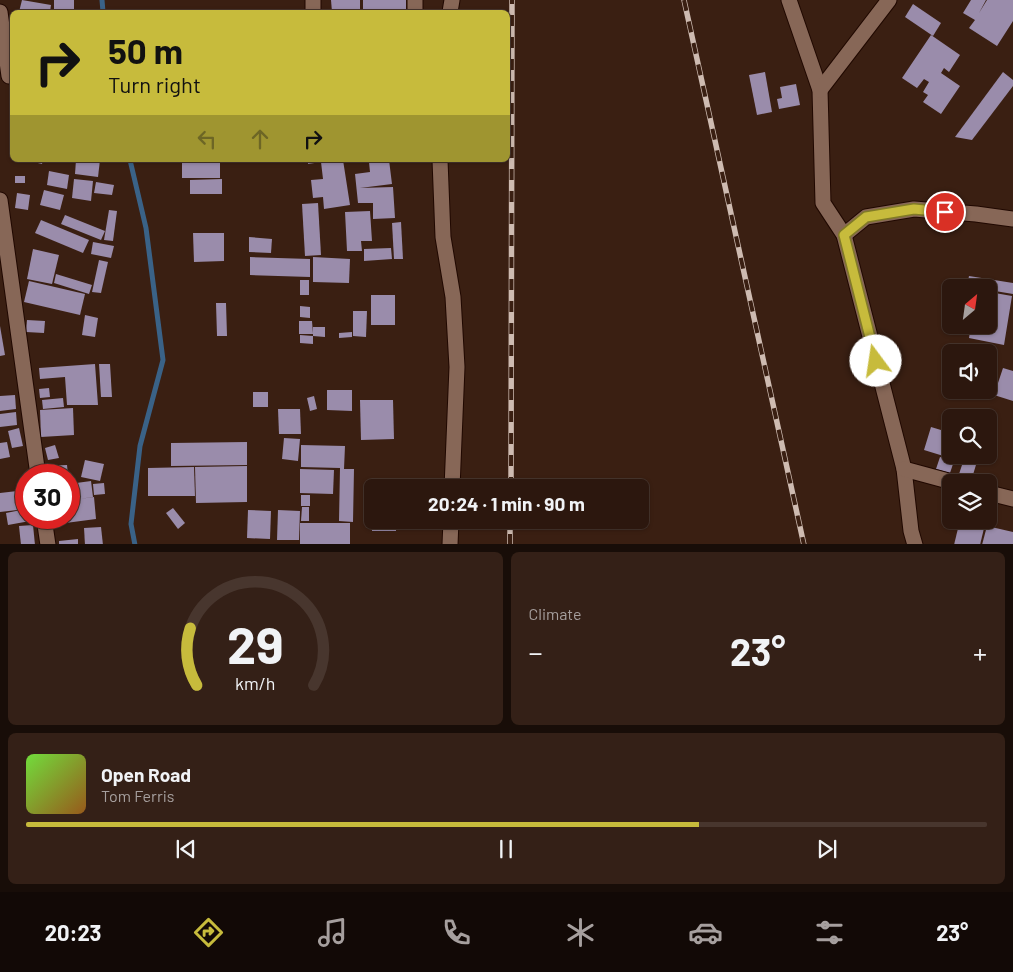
<!DOCTYPE html>
<meta charset="utf-8">
<style>
:root{--surface:#2c170e;--page:#342017;--text:#f1f3f6;--muted:#a69f9e;--line:#48362e;--accent:#c7bb3c}
body{margin:0;font-family:Barlow,sans-serif;background:var(--page);color:var(--text);height:100vh;display:flex;flex-direction:column;font-size:19px;white-space:nowrap}
*{box-sizing:border-box;margin:0}
p{font-size:16px;color:var(--muted)}
.icon{flex:none;width:28px;height:28px;fill:none;stroke:currentColor;stroke-width:2;stroke-linecap:round;stroke-linejoin:round}
.map{position:relative;height:544px;overflow:hidden}
.side{display:flex;flex-direction:column;gap:8px;padding:8px;background:#180d08;flex:1}
.side>*{flex:none}
.banner{position:absolute;left:10px;top:10px;width:500px;height:152px;border-radius:8px;box-shadow:0 1px 4px #0004,0 0 0 1px var(--line);background:#c7bb3c;color:#111;overflow:hidden}
.needle{width:32px;rotate:29deg}
.tools{position:absolute;left:942px;top:279px;display:grid;gap:10px}
.tools a{display:grid;place-items:center;width:55px;height:55px;border-radius:8px;background:var(--surface);box-shadow:0 1px 4px #0004,0 0 0 1px var(--line);font-size:25px}
.speed{position:absolute;left:15px;top:464px;display:flex;gap:10px;font-size:25px;font-weight:700;text-align:center}
.speed>*{display:grid;place-content:center;width:65px;height:65px;border-radius:50%;background:var(--surface);box-shadow:0 1px 4px #0004,0 0 0 1px var(--line);line-height:1}
.speed .limit{border:8px solid #d22;background:#fff;color:#111}
.pin{position:absolute;display:grid;place-items:center;width:42px;height:42px;color:#fff;margin:-21px;border:2px solid #fff;border-radius:50%;box-shadow:0 1px 5px #0007}
.me{position:absolute;width:55px;margin:-28px;rotate:346deg;stroke-linejoin:round;filter:drop-shadow(0 0 4px #0008)}
.turn{display:flex;align-items:center;gap:18px;height:105px;padding:0 15px;font-size:22px}
.turn .icon{width:65px;height:65px;stroke-width:2.5}
.turn b{display:block;font-size:35px;line-height:42px}
.lanes{display:flex;align-items:center;height:48px;padding:0 15px;background:#0003;justify-content:center;gap:25px;direction:ltr}
.lanes .off{opacity:.35}
.big{font-size:38px;font-weight:700;line-height:1.1}
.side .tile{flex:1;display:flex;flex-direction:column;justify-content:center;gap:8px;min-width:0;padding:0 18px;border-radius:8px;background:var(--page)}
.side .dial{align-items:center;gap:0}
.dial svg{height:130px;overflow:visible;fill:none;stroke:var(--line);stroke-width:7;stroke-linecap:round;text-anchor:middle}
.dial text{fill:var(--text);stroke:none}
.song{display:flex;align-items:center;gap:15px}
.cover{width:60px;height:60px;border-radius:8px;background:linear-gradient(135deg,hsl(100 70% 55%),hsl(30 70% 35%))}
.played{height:5px;border-radius:2px;background:linear-gradient(90deg,var(--accent) 70%,var(--line) 70%)}
.keys{display:flex;justify-content:space-around;direction:ltr}
.heat{display:flex;justify-content:space-between;align-items:center;font-size:28px;direction:ltr}
.side .tiles{flex:1;display:grid;gap:8px;grid-template-columns:1fr 1fr}
.tile:last-child{grid-column:span 2}
.trip{position:absolute;left:364px;top:479px;width:285px;height:50px;border-radius:8px;background:var(--surface);box-shadow:0 1px 4px #0004,0 0 0 1px var(--line);font-weight:700;line-height:50px;text-align:center}
.menu{display:flex;height:80px;justify-content:space-around;align-items:center;background:#120906;color:var(--muted)}
.menu .icon{width:35px;height:35px}
.menu .selected{color:var(--accent)}
.menu b{font-size:22px;color:var(--text)}
.map>svg:first-child{display:block}
</style>
<div class="map">
<svg width="1013" height="545" viewBox="0 0 1013 545">
<rect width="100%" height="100%" fill="#3a1f12"/>
<g fill="none" stroke-linecap="round" stroke-linejoin="round">
<!-- stream -->
<g stroke="#3a6287" stroke-width="5">
<path d="M102,0L103,12"/>
<path d="M130,160L146,228L163,360L140,446L131,524L135,545"/>
</g>
</g>
<!-- building -->
<g fill="#9a8cab">
<path d="M22,0L51,5L50,12H19Z"/>
<rect x="54" y="0" width="20" height="12"/>
<path d="M331,0H360V12H332Z"/>
<rect x="363" y="0" width="43" height="12"/>
<path d="M971,0H986L979,13L987,0H1013V21L997,46L969,28L975,20L963,13Z"/>
<path d="M913,4L941,23L933,36L905,17Z"/>
<path d="M931,35L960,55L949,72L944,68L941,73L960,86L941,114L923,102L928,95L923,92L929,82L924,79L917,88L902,78Z"/>
<path d="M765,72L772,112L757,115L749,75Z"/>
<path d="M1003,72L1013,80V86L972,140L955,137Z"/>
<path d="M796,84L800,105L779,109L777,99L782,98L780,87Z"/>
<path d="M25,160H43L42,164Z"/>
<path d="M76,160H100L98,177L75,174Z"/>
<rect x="182" y="160" width="38" height="18"/>
<path d="M308,160H343L350,205L324,209L323,197L313,198L311,180L323,179L321,162L308,164Z"/>
<path d="M389,160L392,184L360,188L393,187L395,218L373,219V203H358L355,174L370,172L369,162Z"/>
<path d="M49,171L69,175L67,189L47,185Z"/>
<rect x="15" y="176" width="10" height="7"/>
<path d="M74,179L93,181L91,201L72,198Z"/>
<path d="M222,179V194H190V180Z"/>
<path d="M96,182L114,185L112,195L94,193Z"/>
<path d="M44,190L64,195L60,210L40,205Z"/>
<path d="M17,193L30,195L28,210L15,208Z"/>
<path d="M318,203L321,255L305,256L302,204Z"/>
<path d="M109,210L117,211L113,241L104,240Z"/>
<path d="M370,211L372,241H361L362,251H347L345,212Z"/>
<path d="M65,215L105,231L101,240L61,224Z"/>
<path d="M41,220L89,240L83,253L35,233Z"/>
<path d="M401,222L403,259H394L392,223Z"/>
<path d="M193,233H224V261L194,262Z"/>
<path d="M249,237L272,239L271,253L249,252Z"/>
<path d="M93,242L114,246L111,258L91,254Z"/>
<path d="M391,248L392,259L364,261V249Z"/>
<path d="M33,249L59,255L52,284L27,279Z"/>
<path d="M250,257L310,259V277L250,275Z"/>
<path d="M313,257L350,259L349,283L313,282Z"/>
<path d="M99,260L108,262L101,293L92,292Z"/>
<path d="M56,274L92,285L89,294L54,283Z"/>
<path d="M969,276L1013,283V294L989,290V288L967,286Z"/>
<rect x="300" y="280" width="9" height="15"/>
<path d="M29,281L85,294L80,315L24,302Z"/>
<path d="M989,292L1012,296L1004,345L969,338L971,325H989Z"/>
<rect x="371" y="295" width="24" height="30"/>
<path d="M216,303H226L227,336H217Z"/>
<path d="M300,306L310,307V318L300,317Z"/>
<path d="M353,311H367L366,337L353,336Z"/>
<path d="M85,315L98,318L95,337L82,335Z"/>
<path d="M27,320L45,321L44,333L26,332Z"/>
<path d="M299,321H312L313,334H299Z"/>
<path d="M0,326L5,355L0,356Z"/>
<path d="M313,327H325V337L313,336V344L300,343V335L313,336Z"/>
<path d="M352,332V337L339,338V333Z"/>
<path d="M95,364L98,405H67L65,377L40,379L39,368Z"/>
<path d="M99,364H110L112,397H101Z"/>
<path d="M1003,368L1013,371V401L994,395Z"/>
<path d="M49,388L50,397L40,398L39,389Z"/>
<path d="M327,390H352V411L327,410Z"/>
<rect x="253" y="392" width="15" height="15"/>
<path d="M15,395L16,409L0,411V396Z"/>
<path d="M314,396L317,409L310,411L307,398Z"/>
<path d="M63,398L64,407L43,409L42,400Z"/>
<path d="M360,400H393L394,439L361,440Z"/>
<path d="M73,408L74,435L41,437L40,410Z"/>
<path d="M278,409H300L301,434H279Z"/>
<path d="M16,412L17,425L0,427V414Z"/>
<path d="M931,427L951,433V455H979L972,478L959,474L963,462L924,450Z"/>
<path d="M19,428L23,446L12,448L8,431Z"/>
<path d="M284,438L300,439L298,461L282,459Z"/>
<path d="M7,442L10,457L0,459V443Z"/>
<path d="M247,442V465L171,466V443Z"/>
<path d="M55,445L59,458L48,460L45,448Z"/>
<path d="M301,445L345,446L344,469H354L353,522L339,521L340,468L301,467Z"/>
<path d="M940,457L954,461L950,473L936,469Z"/>
<path d="M85,460L104,464L100,481L81,477Z"/>
<path d="M67,465L68,475H47L46,466Z"/>
<path d="M247,466V502L196,503L195,467Z"/>
<path d="M194,467L195,496H148V468Z"/>
<path d="M300,469L334,470L333,494L300,493Z"/>
<path d="M91,481L93,497L79,499L94,497L96,519L58,524L57,518H69V484Z"/>
<path d="M104,483L105,494L94,495L93,484Z"/>
<path d="M26,490V509L0,512V493Z"/>
<rect x="301" y="495" width="9" height="11"/>
<path d="M302,507H309V521H301Z"/>
<path d="M173,508L185,523L178,529L166,513Z"/>
<path d="M26,509V518H30V521L8,525L6,513Z"/>
<path d="M248,510L271,511L270,539L247,538Z"/>
<path d="M278,510L300,511L299,540H277Z"/>
<rect x="372" y="520" width="24" height="11"/>
<path d="M960,520H968L985,524L980,545H954Z"/>
<rect x="300" y="523" width="50" height="22"/>
<path d="M33,525L35,545H21L19,526Z"/>
<path d="M987,526L1013,532V545H982Z"/>
<path d="M101,527L103,545H85L84,528Z"/>
<path d="M78,539V545H59V541Z"/>
</g>
<g fill="none" stroke-linecap="round" stroke-linejoin="round">
<!-- minor casing -->
<g stroke="#200800" stroke-width="17">
<g id="minor">
<path d="M789,0L820,90L823,203L844,235L904,469L911,531L915,545"/>
<path d="M0,12L9,76"/>
<path d="M313,12V0"/>
<path d="M415,12V0"/>
<path d="M450,12L452,0"/>
<path d="M820,90L889,0"/>
<path d="M440,160L443,237L453,297L457,367L452,488"/>
<path d="M0,200L38,475"/>
<path d="M844,235L866,217L914,209L976,214L1013,219"/>
<path d="M904,469L952,482"/>
<path d="M989,493L1013,499"/>
<path d="M44,518L48,545"/>
<path d="M450,545L451,520"/>
</g>
</g>
<!-- minor -->
<use href="#minor" stroke="#876757" stroke-width="15"/>
<!-- rail casing -->
<g stroke="#cebbb1" stroke-width="5.5">
<g id="rail">
<path d="M684,0L804,545"/>
<path d="M511,488L512,0"/>
<path d="M510,545V520"/>
</g>
</g>
<!-- rail -->
<use href="#rail" stroke="#3a1f12" stroke-width="4" stroke-dasharray="11" stroke-linecap="butt"/>
</g>
<g fill="none" stroke-linecap="round" stroke-linejoin="round">
<!-- route casing -->
<g stroke="#817a27" stroke-width="12">
<path id="route" d="M876,361L844,235L866,217L914,209L945,212"/>
</g>
<!-- route -->
<use href="#route" stroke="#c7bb3c" stroke-width="9"/>
</g>
</svg>
<div class="tools">
<a><svg class="needle" viewBox="-14 -14 28 28"><path d="M0-13l5 13h-10z" fill="#e53935"/><path d="M0 13l5-13h-10z" fill="#a69f9e"/></svg></a>
<a><svg class="icon" aria-label="sound" viewBox="0 0 24 24"><path d="M4 9h4l5-4v14l-5-4H4zM17 9q2 3 0 6"/></svg></a>
<a><svg class="icon" aria-label="search" viewBox="0 0 24 24"><circle cx="10" cy="10" r="6"/><path d="M15 15l6 6"/></svg></a>
<a><svg class="icon" aria-label="layers" viewBox="0 0 24 24"><path d="M12 4l9 5-9 5-9-5zM3 14l9 5 9-5"/></svg></a>
</div>
<div class="speed"><div class="limit">30</div></div>
<div class="pin" style="left:945px;top:212px;background:#d93025"><svg class="icon" aria-label="arrive" viewBox="0 0 24 24"><path d="M6 21V4h12l-3 4 3 4H6"/></svg></div>
<svg class="me" style="left:876px;top:361px" viewBox="-20 -20 40 40"><circle r="19" fill="#fff"/><path d="M0-13L10 11 0 6-10 11z" fill="#c7bb3c"/></svg>
<div class="trip">20:24 · 1 min · 90 m</div>
<div class="banner">
<div class="turn"><svg class="icon" aria-label="right" viewBox="0 0 24 24"><path d="M7 20v-9h11M14 6l5 5-5 5"/></svg><div><b>50 m</b>Turn right</div></div>
<div class="lanes"><svg class="icon off" aria-label="left" viewBox="0 0 24 24"><path d="M17 20v-9H6M10 6l-5 5 5 5"/></svg><svg class="icon off" aria-label="ahead" viewBox="0 0 24 24"><path d="M12 20V5M6 11l6-6 6 6"/></svg><svg class="icon" aria-label="right" viewBox="0 0 24 24"><path d="M7 20v-9h11M14 6l5 5-5 5"/></svg></div>
</div>
</div>
<section class="side">
<div class="tiles">
<div class="tile dial"><svg viewBox="0 0 100 80">
<path d="M14 69A42 42 0 1 1 86 69"/>
<path d="M14 69A42 42 0 0 1 10 34" stroke="#c7bb3c"/>
<text x="50" y="56" font-size="32" font-weight="700">29</text>
<text x="50" y="72" font-size="11">km/h</text>
</svg></div>
<div class="tile"><p>Climate</p>
<div class="heat"><a>−</a><b class="big">23°</b><a>+</a></div>
</div>
<div class="tile">
<div class="song"><i class="cover"></i><div><b>Open Road</b><p>Tom Ferris</p></div></div>
<div class="played"></div>
<div class="keys"><svg class="icon" aria-label="previous" viewBox="0 0 24 24"><path d="M18 5L8 12l10 7zM5 5v14"/></svg><svg class="icon" aria-label="pause" viewBox="0 0 24 24"><path d="M8 5v14M16 5v14"/></svg><svg class="icon" aria-label="next" viewBox="0 0 24 24"><path d="M6 5l10 7-10 7zM19 5v14"/></svg></div>
</div>
</div>
</section>
<nav class="menu">
<b>20:23</b>
<svg class="icon selected" aria-label="directions" viewBox="0 0 24 24"><path d="M12 3l9 9-9 9-9-9zM9 14v-3h6M13 9l2 2-2 2"/></svg>
<svg class="icon" aria-label="music" viewBox="0 0 24 24"><path d="M9 18V5l10-2v13"/><circle cx="6" cy="18" r="3"/><circle cx="16" cy="16" r="3"/></svg>
<svg class="icon" aria-label="phone" viewBox="0 0 24 24"><path d="M5 4h4l2 5-3 2q2 4 5 5l2-3 5 2v4C11 20 4 13 5 4z"/></svg>
<svg class="icon" aria-label="climate" viewBox="0 0 24 24"><path d="M12 3v18M4 7l16 10M4 17L20 7"/></svg>
<svg class="icon" aria-label="car" viewBox="0 0 24 24"><path d="M5 17H2v-5l4-1 3-4h7l3 4 3 1v5h-3M9 17h6M6 11h13"/><circle cx="7" cy="17" r="2"/><circle cx="17" cy="17" r="2"/></svg>
<svg class="icon" aria-label="filters" viewBox="0 0 24 24"><path d="M4 7h16M4 17h16"/><circle cx="9" cy="7" r="2"/><circle cx="15" cy="17" r="2"/></svg>
<b>23°</b>
</nav>
